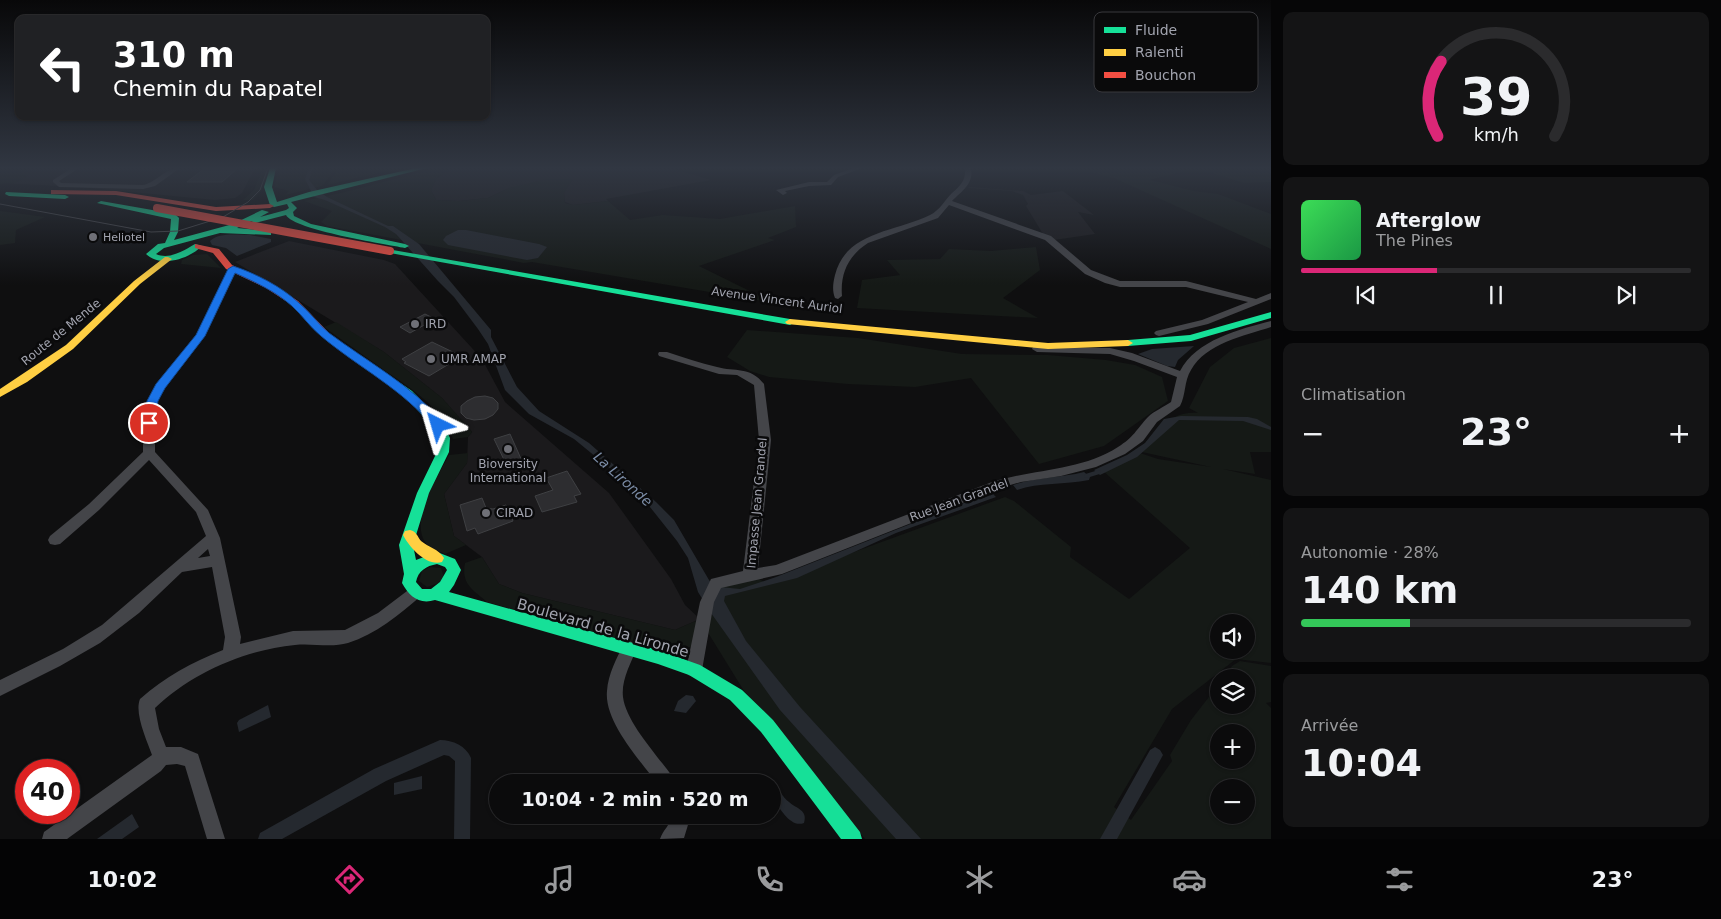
<!DOCTYPE html>
<html lang="fr">
<meta charset="utf-8">
<style>
:root{--surface:#0b0b0c;--page:#141415;--text:#f1f3f6;--muted:#9a9b9d;--line:#2b2b2d;--accent:#db2777}
body{margin:0;font-family:"DejaVu Sans",sans-serif;background:var(--page);color:var(--text);height:100vh;display:flex;flex-direction:column;font-size:19px;white-space:nowrap}
*{box-sizing:border-box;margin:0}
p{font-size:16px;color:var(--muted)}
.icon{flex:none;width:28px;height:28px;fill:none;stroke:currentColor;stroke-width:2;stroke-linecap:round;stroke-linejoin:round}
.map{position:relative;flex:1;overflow:hidden}
.sheet{display:flex;flex-direction:column;gap:12px;padding:12px;background:#060607;width:450px}
.sheet>*{flex:none}
.hud{position:absolute;left:15px;top:15px;width:475px;height:105px;border-radius:10px;box-shadow:0 1px 4px #0004,0 0 0 1px var(--line);background:#202124;color:#fff;overflow:hidden}
.fabs{position:absolute;left:1210px;top:614px;display:grid;gap:10px}
.fabs a{display:grid;place-items:center;width:45px;height:45px;border-radius:50%;background:var(--surface);box-shadow:0 1px 4px #0004,0 0 0 1px var(--line);font-size:25px}
.speed{position:absolute;left:15px;top:759px;display:flex;gap:10px;font-size:25px;font-weight:700;text-align:center}
.speed>*{display:grid;place-content:center;width:65px;height:65px;border-radius:50%;background:var(--surface);box-shadow:0 1px 4px #0004,0 0 0 1px var(--line);line-height:1}
.speed .limit{border:8px solid #d22;background:#fff;color:#111}
.pin{position:absolute;display:grid;place-items:center;width:42px;height:42px;color:#fff;margin:-21px;border:2px solid #fff;border-radius:50%;box-shadow:0 1px 5px #0007}
.me{position:absolute;width:55px;margin:-28px;rotate:320deg;stroke-linejoin:round;filter:drop-shadow(0 0 4px #0008)}
.turn{display:flex;align-items:center;gap:18px;height:105px;padding:0 15px;font-size:22px}
.turn .icon{width:65px;height:65px;stroke-width:2.5}
.turn b{display:block;font-size:35px;line-height:42px}
.big{font-size:38px;font-weight:800;line-height:1.1}
.sheet .card{flex:1;display:flex;flex-direction:column;justify-content:center;gap:8px;min-width:0;padding:0 18px;border-radius:10px;background:var(--page)}
.sheet .dial{align-items:center;gap:0}
.dial svg{height:130px;overflow:visible;fill:none;stroke:var(--line);stroke-width:7;stroke-linecap:round;text-anchor:middle}
.dial text{fill:var(--text);stroke:none}
.song{display:flex;align-items:center;gap:15px}
.cover{width:60px;height:60px;border-radius:8px;background:linear-gradient(135deg,hsl(130 70% 55%),hsl(140 70% 35%))}
.played{height:5px;border-radius:2px;background:linear-gradient(90deg,var(--accent) 35%,var(--line) 35%)}
.keys{display:flex;justify-content:space-around;direction:ltr}
.heat{display:flex;justify-content:space-between;align-items:center;font-size:28px;direction:ltr}
.charge{height:8px;border-radius:4px;background:linear-gradient(90deg,#34c759 28%,var(--line) 0)}
.trip{position:absolute;left:489px;top:774px;width:292px;height:50px;border-radius:25px;background:var(--surface);box-shadow:0 1px 4px #0004,0 0 0 1px var(--line);font-weight:800;line-height:50px;text-align:center}
.tabs{display:flex;height:80px;justify-content:space-around;align-items:center;background:#040405;color:var(--muted)}
.tabs .icon{width:35px;height:35px}
.tabs .current{color:var(--accent)}
.tabs b{font-size:22px;color:var(--text)}
main{display:flex;flex:1;min-height:0}
.map>svg:first-child{display:block}
</style>
<main>
<div class="map">
<svg width="1271" height="839" viewBox="0 0 1271 839">
<rect width="100%" height="100%" fill="#0f0f10"/>
<!-- built -->
<g fill="#1b1a1c">
<path d="M0,168H255L242,193L235,198L215,200L79,187L0,183Z"/>
<path d="M450,168H670L711,180L606,199L608,201L573,205L565,202L564,193L572,179L509,188L488,198L459,201L436,200L431,190L436,179Z"/>
<path d="M969,187L1023,191L1031,195L1063,191L1094,215L1078,212L1095,234L1054,240L1043,234L1026,206L1028,204L1023,195L1012,191L968,188Z"/>
<path d="M289,241L384,260L395,264L482,359L505,402L609,493L671,579L685,605L700,619L675,630L522,593L499,584L482,557L454,536L444,494L467,463L468,437L472,432L442,398L384,352L235,262Z"/>
</g>
<!-- green -->
<g fill="#151916" fill-rule="evenodd">
<path d="M0,168H30L18,174L28,176L17,182L0,184Z"/>
<path d="M263,168H270L262,190L253,200H243L254,190Z"/>
<path d="M279,168H336L322,186L285,195L289,191L274,187Z"/>
<path d="M339,168H399L327,185Z"/>
<path d="M437,168H450L436,179L431,190L436,200L459,201L488,198L509,188L547,179H573L564,193L565,203L573,205L608,201L630,220L663,215L720,219L795,206L796,227L768,238L775,240L699,266L774,303L532,262L524,263L327,226L321,222L332,211L304,201L345,192Z"/>
<path d="M1076,168H1271V182L1244,183L1209,172L1188,170L1150,180L1194,191L1218,194L1271,214V249L1116,179Z"/>
<path d="M0,211L45,217L16,230L15,243L0,245Z"/>
<path d="M1036,247L1040,270L1003,298L1038,318L857,308L862,280L900,275L887,260L940,259L949,249L991,251Z"/>
<path d="M207,254L221,268L181,264L182,260L193,255Z"/>
<path d="M336,322L384,352L442,398L472,432L468,437L453,439C440,406 412,389 384,370C364,356 344,341 324,327Z"/>
<path d="M747,330L858,338L962,354L1048,355L1106,360L1135,365L1162,377L1168,401L1104,446L1039,464L971,378L915,387L848,384L769,377L750,371L727,357Z"/>
<path d="M1271,338V452H1250L1255,474L1223,469L1271,480V663L1236,659L1172,709L1114,807L1131,820L1172,761L1170,755L1191,720L1219,684V705H1246V678L1223,677L1232,666L1240,661L1271,666V702L1266,703L1271,708V839H865L744,691L707,631L720,586L756,577L764,582L835,559L1005,497L1014,501L1071,547L1070,557L1129,599L1190,548L1103,471L1134,451L1158,459L1211,467L1137,451C1156,433 1170,410 1198,413L1189,408L1210,367L1234,348ZM1219,622H1246V650H1219ZM1219,732H1246V760H1219ZM1219,788H1246V815H1219Z"/>
<path d="M468,453L467,463L444,494L454,536L466,545L445,554C439,551 428,548 425,542C410,519 438,476 449,455Z"/>
<path d="M482,557L499,584L522,593L675,630L700,619L692,646L678,652L663,651L487,602C472,589 461,584 465,563Z"/>
<path d="M430,567L441,568L444,577L439,583L427,587L419,581L422,571Z"/>
</g>
<!-- water -->
<g fill="#25292f">
<path d="M309,168H313L309,180L317,190L327,197L388,226H393L419,244L491,330V337L517,387L539,411L589,443L656,502L674,520L709,580L717,590L720,587L740,589L776,577L974,499L993,494L996,497L896,533L797,578L725,596L724,601L746,641L800,707L921,839H896L780,710L711,613L698,592L688,558L677,541L646,502L618,475L574,439L529,414L505,390L488,344L478,329L454,297L438,281L396,234L385,227L325,200L314,197L305,179Z"/>
<path d="M458,230H466L539,244L547,247L538,258L527,260L448,245L443,240L446,236Z"/>
<path d="M250,235L271,239V242L237,256L226,248L212,245L210,241C219,232 238,235 250,235Z"/>
<path d="M1194,346L1178,360L1175,367L1167,366L1138,354L1152,349Z"/>
<path d="M1181,416L1248,417L1257,419L1271,427V430L1243,421L1179,420L1137,457L1100,475L1094,470L1127,455L1145,443L1164,419Z"/>
<path d="M1084,472L1090,477L1089,480C1065,485 1039,482 1017,490L1013,485C1036,477 1060,478 1084,472Z"/>
<path d="M686,695L693,696L696,701L686,713L674,711L678,701Z"/>
<path d="M268,705L271,717L239,732L237,723L239,720Z"/>
<path d="M422,776V789L394,795V783Z"/>
<path d="M781,793C783,796 786,800 789,802C797,809 808,810 804,823C791,828 781,810 774,800Z"/>
<path d="M132,814L139,827L122,839H97Z"/>
</g>
<g fill="none" stroke-linecap="round" stroke-linejoin="round">
<!-- stream -->
<path stroke="#25292f" stroke-width="4" d="M1086,476L1099,472"/>
<!-- canal -->
<g fill="#25292f" fill-rule="evenodd">
<path d="M440,740C453,740 466,746 471,758L470,839H454L455,761L449,756L444,755L386,781L282,839H258L260,833L374,769Z"/>
<path d="M1155,747L1160,750L1163,755L1117,839H1100L1150,750Z"/>
</g>
</g>
<!-- building -->
<g fill="#2d2d30" stroke="#3f4043">
<path d="M205,168H238L222,182H187Z"/>
<path d="M425,314L435,319L410,333L400,327Z"/>
<path d="M432,342L457,354L455,355L459,358L429,376L404,363L406,362L402,359Z"/>
<path d="M485,396L493,398L498,403V409L493,415L485,419L474,420L466,418L461,413V406L467,401L475,397Z"/>
<path d="M510,434L522,461L507,466L494,439Z"/>
<path d="M567,471L581,494L574,496L577,502L542,512L535,496L553,490L546,478Z"/>
<path d="M482,498L486,508L493,509L506,505L513,521L478,534L475,528L467,531L460,505Z"/>
</g>
<g fill="none" stroke-linecap="round" stroke-linejoin="round">
<!-- street -->
<g fill="#444549" fill-rule="evenodd">
<path d="M72,168H79L59,181L61,183L143,185C157,182 166,167 180,168L155,186L143,189L59,187L53,182V180Z"/>
<path d="M853,168H862L838,177L831,185L809,186L785,191L787,193L783,195L776,190L809,182H827L834,175Z"/>
<path d="M965,168H971C974,184 962,191 952,201L1051,236L1091,270L1120,281H1186L1256,299L1271,293V299L1208,324L1159,336L1156,335L1154,333L1156,331L1202,320L1248,302L1186,287H1120L1105,283L1085,274L1045,240L949,205L938,218L868,243C849,255 840,273 842,296L838,299L835,298C832,291 833,283 835,275C846,231 896,232 930,215C939,211 945,200 952,193C961,185 966,180 965,168Z"/>
<path d="M233,266L237,269L205,336L165,388L157,401L155,423V452L208,510L220,538L241,637L240,644L293,631L345,630L378,613L411,588L416,586L421,588L423,592L421,596C399,615 376,634 348,643C331,648 312,643 295,645C244,650 192,673 155,708L159,729L166,747H181L198,754L225,839H207L185,766L177,764L166,765L161,771L67,839H42L44,832L152,755C147,741 134,713 140,699C165,677 192,662 223,650L225,637L212,567L182,572L139,613L100,643L60,666L0,696V680L63,649L102,625L206,536L196,512L149,460L99,510L60,544L55,545L50,544L48,540L50,536L89,504L143,452V423L147,401L156,385L196,335L229,269ZM208,549L210,556L198,558Z"/>
<path d="M1271,321V327C1244,336 1206,343 1191,370C1184,381 1186,395 1180,406L1157,422L1143,441L1125,454L1096,467L1061,476L1021,482L1000,488L782,574L721,588L714,602L702,670L700,675L694,677L688,675L686,670L700,602L711,579L743,571L759,440L754,385L737,375L719,374L659,356L658,354L659,352H667C683,357 700,363 717,367C735,372 750,366 764,384L771,440L758,568L776,565L992,482C1033,469 1081,471 1118,447C1134,437 1136,430 1148,417C1154,411 1164,407 1171,402L1177,377L1134,361L1110,354L1037,352L1032,349L1033,347L1110,348L1132,353L1180,371C1196,340 1240,329 1271,321Z"/>
<path d="M629,641L634,643L637,648C631,663 621,680 623,697C626,722 657,755 672,776L675,782H656C639,759 604,721 607,691C608,674 617,658 624,643Z"/>
<path d="M673,815H691L684,838L660,839C663,830 670,825 673,815Z"/>
</g>
<!-- fast -->
<g fill="#16e098" fill-rule="evenodd">
<path d="M270,168H276L272,187L277,202L309,192L416,168H427L291,202L297,208L293,212L294,216L311,224L405,244L409,246L405,248C385,244 294,230 286,215L255,223L251,221L237,228L268,231H271V235L220,233L164,248L156,254C169,260 183,251 195,244L202,246C189,259 161,268 146,254L158,244L165,243L170,232L171,219L97,203L101,201L175,214L179,218L178,232L174,240L233,224L262,210L269,212L260,217L286,210L289,208L287,204L274,207L270,205L264,187Z"/>
<path d="M6,192L65,195L69,197L65,199L9,196L5,194Z"/>
<path d="M387,249L790,319L795,322L790,325L390,253H387Z"/>
<path d="M1271,312V318L1191,341L1128,346L1123,343L1128,340L1190,335Z"/>
<path d="M327,333L412,391L442,422L450,438L449,452L429,493L413,545L416,560L437,552L455,559L461,570L454,585L449,592L658,650L700,665L742,690L773,720L860,832L862,839H841L761,732L730,700L689,675L658,664L435,600C419,605 409,596 402,583L404,574L399,545L417,493L437,452L438,438L433,427L404,395L324,338L322,336ZM437,564L445,567L447,570L440,582L431,589H422L416,582C418,571 426,566 437,564Z"/>
</g>
<!-- slow -->
<g fill="#ffcf43" fill-rule="evenodd">
<path d="M165,257H168L172,259L140,284L73,349L27,382L0,397V389L66,345L134,281Z"/>
<path d="M790,319L1048,343L1128,340L1133,343L1128,346L1048,349L787,324L785,322Z"/>
<path d="M410,530C417,532 417,536 421,541C428,547 439,549 444,558L442,562C427,567 409,547 403,535L405,531Z"/>
</g>
<!-- jam -->
<g fill="#f24e42" fill-rule="evenodd">
<path d="M51,190L116,191L216,207L270,204L274,206L270,208L216,211L116,195L54,194H51Z"/>
<path d="M195,244L219,249L232,265L272,284L298,301L332,336L327,339L324,338L292,305L266,288L226,269L213,253L195,248Z"/>
</g>
<!-- tram -->
<path stroke="#4a4a4d" stroke-width="1" d="M0,204L151,232L178,231L223,217L248,202L260,190L268,168"/>
<!-- jam-bridge -->
<path stroke="#f24e42" stroke-width="8" d="M157,208L390,251"/>
</g>
<!-- sky -->
<linearGradient id="sky" x2="0" y2="1"><stop stop-color="#080809"/><stop offset="0.59" stop-color="#313742"/><stop offset="1" stop-color="#313742" stop-opacity="0"/></linearGradient>
<rect width="1271" height="285" fill="url(#sky)"/>
<!-- route -->
<path fill="#1a73e8" stroke="#114b97" d="M233,266C255,273 282,287 299,303C310,312 318,324 329,333C368,362 411,385 443,422L444,425L443,428H434C403,389 359,368 321,336C310,327 302,315 292,306C275,291 255,282 235,273L205,336L165,388L158,401L155,423L153,425H145L143,423L147,401L156,384L196,335L228,269Z"/>
<!-- markers -->
<g fill="#6f7077" stroke="#0a0a0b" stroke-width="2">
<circle cx="93" cy="237" r="5"/>
<circle cx="415" cy="324" r="5"/>
<circle cx="431" cy="359" r="5"/>
<circle cx="508" cy="449" r="5"/>
<circle cx="486" cy="513" r="5"/>
</g>
<g text-anchor="middle" stroke-width="5" stroke-linejoin="round" paint-order="stroke">
<!-- far-poi labels -->
<g font-size="11" fill="#a2a4af" stroke="#0a0a0b" text-anchor="start">
<text x="103" y="241">Heliotel</text>
</g>
<!-- street labels -->
<g font-size="12" fill="#a2a4af" stroke="#0a0a0b">
<text transform="translate(777 300) rotate(8)" y="4">Avenue Vincent Auriol</text>
<text transform="translate(61 332) rotate(-39)" y="4">Route de Mende</text>
<text transform="translate(959 500) rotate(-20)" y="4">Rue Jean Grandel</text>
<text transform="translate(757 503) rotate(-85)" y="4">Impasse Jean Grandel</text>
</g>
<!-- poi labels -->
<g font-size="12" fill="#a2a4af" stroke="#0a0a0b" text-anchor="start">
<text x="425" y="328">IRD</text>
<text x="441" y="363">UMR AMAP</text>
<text x="508" y="468" text-anchor="middle">Bioversity<tspan x="508" dy="14">International</tspan></text>
<text x="496" y="517">CIRAD</text>
</g>
<!-- water labels -->
<g font-size="14" font-style="italic" fill="#7c8da7" stroke="#0a0a0b">
<text transform="translate(623 479) rotate(42)" y="5">La Lironde</text>
</g>
<!-- near-street labels -->
<g font-size="15" fill="#a2a4af" stroke="#0a0a0b">
<text transform="translate(603 628) rotate(16)" y="5">Boulevard de la Lironde</text>
</g>
</g>
<!-- legend -->
<rect x="1094" y="12" width="164" height="80" rx="8" fill="#0a0a0b" stroke="#38383c" stroke-width="1"/>
<rect x="1104" y="27" width="22" height="6" fill="#16e098"/>
<rect x="1104" y="49" width="22" height="7" fill="#ffcf43"/>
<rect x="1104" y="72" width="22" height="6" fill="#f24e42"/>
<g font-size="14" fill="#a2a4af">
<text x="1135" y="35">Fluide</text>
<text x="1135" y="57">Ralenti</text>
<text x="1135" y="80">Bouchon</text>
</g>
</svg>
<div class="fabs">
<a><svg class="icon" aria-label="sound" viewBox="0 0 24 24"><path d="M4 9h4l5-4v14l-5-4H4zM17 9q2 3 0 6"/></svg></a>
<a><svg class="icon" aria-label="layers" viewBox="0 0 24 24"><path d="M12 4l9 5-9 5-9-5zM3 14l9 5 9-5"/></svg></a>
<a>+</a>
<a>−</a>
</div>
<div class="speed"><div class="limit">40</div></div>
<div class="pin" style="left:149px;top:423px;background:#d93025"><svg class="icon" aria-label="arrive" viewBox="0 0 24 24"><path d="M6 21V4h12l-3 4 3 4H6"/></svg></div>
<svg class="me" style="left:438px;top:425px" viewBox="-20 -20 40 40"><path d="M0-17L14 15 0 8-14 15z" fill="#1a73e8" stroke="#fff" stroke-width="4"/></svg>
<div class="trip">10:04 · 2 min · 520 m</div>
<div class="hud">
<div class="turn"><svg class="icon" aria-label="left" viewBox="0 0 24 24"><path d="M17 20v-9H6M10 6l-5 5 5 5"/></svg><div><b>310 m</b>Chemin du Rapatel</div></div>
</div>
</div>
<section class="sheet">
<div class="card dial"><svg viewBox="0 0 100 80">
<path d="M14 69A42 42 0 1 1 86 69"/>
<path d="M14 69A42 42 0 0 1 16 23" stroke="#db2777"/>
<text x="50" y="56" font-size="32" font-weight="700">39</text>
<text x="50" y="72" font-size="11">km/h</text>
</svg></div>
<div class="card">
<div class="song"><i class="cover"></i><div><b>Afterglow</b><p>The Pines</p></div></div>
<div class="played"></div>
<div class="keys"><svg class="icon" aria-label="previous" viewBox="0 0 24 24"><path d="M18 5L8 12l10 7zM5 5v14"/></svg><svg class="icon" aria-label="pause" viewBox="0 0 24 24"><path d="M8 5v14M16 5v14"/></svg><svg class="icon" aria-label="next" viewBox="0 0 24 24"><path d="M6 5l10 7-10 7zM19 5v14"/></svg></div>
</div>
<div class="card"><p>Climatisation</p>
<div class="heat"><a>−</a><b class="big">23°</b><a>+</a></div>
</div>
<div class="card"><p>Autonomie · 28%</p><b class="big">140 km</b><div class="charge"></div></div>
<div class="card"><p>Arrivée</p><b class="big">10:04</b></div>
</section>
</main>
<nav class="tabs">
<b>10:02</b>
<svg class="icon current" aria-label="directions" viewBox="0 0 24 24"><path d="M12 3l9 9-9 9-9-9zM9 14v-3h6M13 9l2 2-2 2"/></svg>
<svg class="icon" aria-label="music" viewBox="0 0 24 24"><path d="M9 18V5l10-2v13"/><circle cx="6" cy="18" r="3"/><circle cx="16" cy="16" r="3"/></svg>
<svg class="icon" aria-label="phone" viewBox="0 0 24 24"><path d="M5 4h4l2 5-3 2q2 4 5 5l2-3 5 2v4C11 20 4 13 5 4z"/></svg>
<svg class="icon" aria-label="climate" viewBox="0 0 24 24"><path d="M12 3v18M4 7l16 10M4 17L20 7"/></svg>
<svg class="icon" aria-label="car" viewBox="0 0 24 24"><path d="M5 17H2v-5l4-1 3-4h7l3 4 3 1v5h-3M9 17h6M6 11h13"/><circle cx="7" cy="17" r="2"/><circle cx="17" cy="17" r="2"/></svg>
<svg class="icon" aria-label="filters" viewBox="0 0 24 24"><path d="M4 7h16M4 17h16"/><circle cx="9" cy="7" r="2"/><circle cx="15" cy="17" r="2"/></svg>
<b>23°</b>
</nav>
